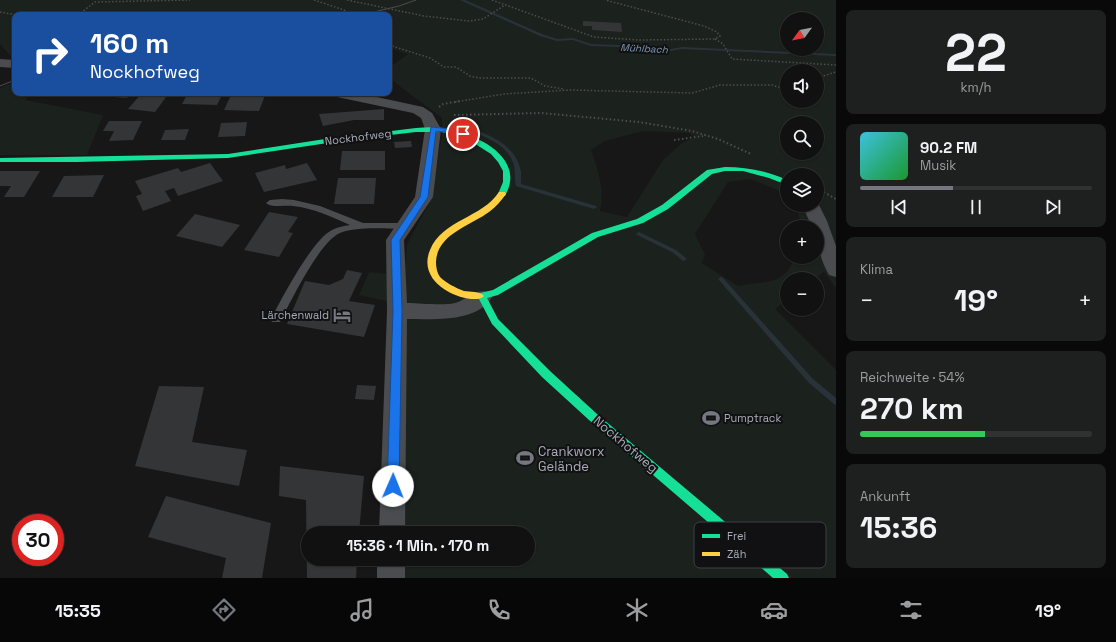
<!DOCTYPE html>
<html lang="de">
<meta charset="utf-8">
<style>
:root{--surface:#111;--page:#1e1f1f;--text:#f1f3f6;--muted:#9c9d9f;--line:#303131;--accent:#757880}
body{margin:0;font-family:"Space Grotesk",sans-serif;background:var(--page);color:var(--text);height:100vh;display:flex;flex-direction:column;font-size:15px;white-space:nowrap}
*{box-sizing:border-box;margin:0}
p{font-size:13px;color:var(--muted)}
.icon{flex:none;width:22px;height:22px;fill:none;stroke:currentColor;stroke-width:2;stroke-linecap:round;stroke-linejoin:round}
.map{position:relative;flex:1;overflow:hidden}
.side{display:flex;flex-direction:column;gap:10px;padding:10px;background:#090909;width:280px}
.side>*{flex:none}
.hud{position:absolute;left:12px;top:12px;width:380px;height:84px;border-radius:8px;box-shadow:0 1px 3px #0004,0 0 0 1px var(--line);background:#1a4fa0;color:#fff;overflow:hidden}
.needle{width:26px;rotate:237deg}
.fabs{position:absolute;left:780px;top:12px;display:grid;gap:8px}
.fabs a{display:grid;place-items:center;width:44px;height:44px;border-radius:50%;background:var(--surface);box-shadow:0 1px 3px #0004,0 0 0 1px var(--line);font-size:20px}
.speed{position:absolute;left:12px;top:514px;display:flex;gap:8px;font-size:20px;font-weight:700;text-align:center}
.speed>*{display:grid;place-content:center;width:52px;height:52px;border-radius:50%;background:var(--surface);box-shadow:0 1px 3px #0004,0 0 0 1px var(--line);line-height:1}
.speed .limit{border:6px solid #d22;background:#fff;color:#111}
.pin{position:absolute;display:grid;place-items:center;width:34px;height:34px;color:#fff;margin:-17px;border:2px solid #fff;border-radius:50%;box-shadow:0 1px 4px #0007}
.me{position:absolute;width:44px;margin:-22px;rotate:1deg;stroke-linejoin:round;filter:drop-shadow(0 0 3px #0008)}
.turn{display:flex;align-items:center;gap:14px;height:84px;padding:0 12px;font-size:18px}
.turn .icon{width:52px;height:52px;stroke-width:2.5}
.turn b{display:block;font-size:28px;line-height:34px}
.big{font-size:30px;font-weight:600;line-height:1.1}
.side .widget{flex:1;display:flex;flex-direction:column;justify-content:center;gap:6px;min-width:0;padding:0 14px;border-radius:8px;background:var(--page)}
.side .dial{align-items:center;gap:0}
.dial b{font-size:52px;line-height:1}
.song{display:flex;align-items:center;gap:12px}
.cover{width:48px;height:48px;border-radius:6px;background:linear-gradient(135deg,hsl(190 70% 55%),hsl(130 70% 35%))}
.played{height:4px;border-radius:2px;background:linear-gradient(90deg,var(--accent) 40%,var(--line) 40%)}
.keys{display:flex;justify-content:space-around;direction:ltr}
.heat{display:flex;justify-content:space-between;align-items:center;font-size:22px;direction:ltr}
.charge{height:6px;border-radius:3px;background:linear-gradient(90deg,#34c759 54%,var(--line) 0)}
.trip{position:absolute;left:301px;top:526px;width:234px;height:40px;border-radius:20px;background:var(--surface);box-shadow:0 1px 3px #0004,0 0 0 1px var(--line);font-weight:600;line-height:40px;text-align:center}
.tab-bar{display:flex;height:64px;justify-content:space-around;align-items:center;background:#070707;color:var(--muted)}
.tab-bar .icon{width:28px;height:28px}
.tab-bar .on{color:var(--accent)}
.tab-bar b{font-size:18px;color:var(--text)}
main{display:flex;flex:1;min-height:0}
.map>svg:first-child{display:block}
</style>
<main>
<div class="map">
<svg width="836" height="578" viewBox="0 0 836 578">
<rect width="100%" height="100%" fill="#171717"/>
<!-- green -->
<g fill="#1b211c" fill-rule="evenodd">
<path d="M0,0H836V288L824,272L814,279H787V300L775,309L836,370V578H385L386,559H528V533H388L399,328L407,244L431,200L442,135V118L389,78V68L408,54L389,48V15H15V61L0,44ZM787,19H817V49H787ZM787,71H817V101H787ZM787,123H817V153H787ZM643,131L689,133L695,137L682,143L663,160L627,217L600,211C605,190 598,170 591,150L605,141ZM787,175H817V205H796L802,227H817V257H794C786,286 763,281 738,286L702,263L705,255L695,234L728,182L750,179L780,191L787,197Z"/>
<path d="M15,82V93H32L25,100L103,115L87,155H0V88Z"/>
<path d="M369,272L389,274L391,302L359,295Z"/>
</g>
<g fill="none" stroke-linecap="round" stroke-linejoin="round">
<!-- stream -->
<g fill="#2a3239" fill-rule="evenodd">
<path d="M460,0H465L542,34L557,39L573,38L591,44L646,46L665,50L682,47L836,54V56L682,49L665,52L646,48L591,46L573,40L557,41L540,36Z"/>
<path d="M455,125H457C482,131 516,142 521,172C521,176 521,180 521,184L596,206L597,207L594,209L516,186C514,178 516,170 513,162C504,140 475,133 455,127Z"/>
<path d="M639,232L676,250L687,259L684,261L682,260L672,252L637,235L636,234L637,233Z"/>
<path d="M721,277L723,278L813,379L836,398V405L834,404L809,383L719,280L718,279Z"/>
</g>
</g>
<!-- building -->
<g fill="#343537">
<path d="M583,21L621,23L622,32L592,30V26H583Z"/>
<path d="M41,93H84L80,97Z"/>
<path d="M103,93H130L127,98L101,96Z"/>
<path d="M142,93H169L155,112L128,109Z"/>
<path d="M188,93H223L217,105L182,104Z"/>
<path d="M232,93H266L259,111L224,110Z"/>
<path d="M384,109V120H354L323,126L319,114Z"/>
<path d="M109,121H142L133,140L109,141L114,131H103Z"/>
<path d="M247,122L245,136L218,137L221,123Z"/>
<path d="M189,129L185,140H161L165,130Z"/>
<path d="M411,141L412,147L395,148L394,142Z"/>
<path d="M342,151H385V170H340Z"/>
<path d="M210,163L223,181L178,196L174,188L165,191L171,201L143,211L136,196L142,194L135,181L178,168L181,172Z"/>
<path d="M307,163L317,180L264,192L255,173L285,165L286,169Z"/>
<path d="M0,171H40L24,197H4L11,186H0Z"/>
<path d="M104,175L93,197H52L64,176Z"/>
<path d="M338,178H376L374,204H334Z"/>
<path d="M269,212L298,217L288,232L293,233L279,257L244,250Z"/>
<path d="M195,214L240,225L222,247L176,236Z"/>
<path d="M347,270L362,273L349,301L375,305L364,337L287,324L305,281L329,285L343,279Z"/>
<path d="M357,385L376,386L374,400L355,399Z"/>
<path d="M159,386L204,387L192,442L247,450L239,486L135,466Z"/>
<path d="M280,466L364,476L359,533H308V559H357L356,578H307L306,500L279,496Z"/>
<path d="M166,496L271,523L262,578H222L226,558L148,537Z"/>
</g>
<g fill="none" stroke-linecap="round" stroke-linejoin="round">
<!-- path-far1 -->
<g stroke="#4d4e52" stroke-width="1.5" stroke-dasharray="1.5 2" stroke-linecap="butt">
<path d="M314,0L344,10L349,15"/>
<path d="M347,0L424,16L469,21L483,19L505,5"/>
<path d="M492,0L594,37L639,40L715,39L720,36L717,32L704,26L605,0"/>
<path d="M0,12L18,15"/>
<path d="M78,15L95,2L190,0"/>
<path d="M715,39L723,44L732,59L836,65"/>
<path d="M389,45L430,58L444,67H456L470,76L479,78H531L545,86L564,89"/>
<path d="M817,78L836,72"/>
<path d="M455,102L504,94L570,90L692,93L720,85H772L787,90"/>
</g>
<!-- path -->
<g stroke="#4d4e52" stroke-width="2" stroke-dasharray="1.5 2.5" stroke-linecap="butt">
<path d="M439,107L443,104L461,101"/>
<path d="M454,115L541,113L639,122L692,131L718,139L751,154"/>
<path d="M674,140L703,136"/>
<path d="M817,188L836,199"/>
</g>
<!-- lane -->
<path fill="#4b4c50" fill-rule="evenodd" d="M282,199L294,200L320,206L363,223H405L410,226L405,229C384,229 360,226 340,233C320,241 291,301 280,322H272L271,319C282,298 312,240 332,230C338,227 344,226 350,225C332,217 313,208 293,206C285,205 271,208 266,203L270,200Z"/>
<!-- street -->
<g fill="#4b4c50" fill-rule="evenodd">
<path d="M0,59L15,60V68L0,67Z"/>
<path d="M330,93H358L423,107L432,113L441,129L433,197L404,240L407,303C421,303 442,306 455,303C468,299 475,288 489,292L492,297C477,323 433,319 407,319L405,533H379L387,311L386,240L415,197L425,129L421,118L413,113L337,97L332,96Z"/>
<path d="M817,201L827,221L836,246V277L829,275C820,259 817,245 817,227H812L802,205H817Z"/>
<rect x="377" y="559" width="28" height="19"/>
</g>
<!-- fast -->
<g fill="#16e098" fill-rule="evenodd">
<path d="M416,128C428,127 439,127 450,129C480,136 526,159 505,196H499L498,194L503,182V171L498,162L491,154L469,140L457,135L441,132H416L348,140L228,158L77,162H0V158L228,154L325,139Z"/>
<path d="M725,167C747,167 767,171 787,180V185L769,178L743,171H725L712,174L668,209L643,223L598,237L498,295L487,298L498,319L550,371L597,414L787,574L789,578H773L589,420L542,377L492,324L479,299L474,296L476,294L493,290L592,233L637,219L662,205L707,170Z"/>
</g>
<!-- slow -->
<path fill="#ffcf43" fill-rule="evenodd" d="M499,192H505L506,194C501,201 496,207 489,212C470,226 437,234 436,262C436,267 437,273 440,277C446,283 456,288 464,291C470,292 480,291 484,296C476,307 414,288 430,250C442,220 482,218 499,192Z"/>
<!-- tram -->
<g stroke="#4b4c4f" stroke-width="1">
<path d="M361,15L399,6L416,0"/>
<path d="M0,86L15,80"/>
</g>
</g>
<!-- route -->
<path fill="#1a73e8" stroke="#114b97" d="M431,127L452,129L467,134L463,136L452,133L436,131L428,197L400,240L402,311L399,486L397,489L393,491L389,489L387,486L393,311L391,240L420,197Z"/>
<!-- icons -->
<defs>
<g id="hotel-bare" transform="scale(1.38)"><path d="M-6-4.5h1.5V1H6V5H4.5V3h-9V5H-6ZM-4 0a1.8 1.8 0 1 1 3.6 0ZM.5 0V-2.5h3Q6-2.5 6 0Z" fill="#757880" stroke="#111113" stroke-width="2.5" paint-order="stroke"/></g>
<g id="stadium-bare" transform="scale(1.38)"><path d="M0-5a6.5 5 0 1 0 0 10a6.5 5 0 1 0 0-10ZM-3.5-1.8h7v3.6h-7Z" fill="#757880" stroke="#111113" stroke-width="2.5" paint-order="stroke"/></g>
</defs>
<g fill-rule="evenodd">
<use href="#hotel-bare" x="342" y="315"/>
<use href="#stadium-bare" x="711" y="418"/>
<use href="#stadium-bare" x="525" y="458"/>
</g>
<g text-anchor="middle" stroke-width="4" stroke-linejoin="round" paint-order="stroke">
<!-- far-water labels -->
<g font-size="10" font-style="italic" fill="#7f9bb3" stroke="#111113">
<text transform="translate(644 48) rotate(3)" y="4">Mühlbach</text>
</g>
<!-- street labels -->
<g font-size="11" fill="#a8adb8" stroke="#111113">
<text transform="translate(358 137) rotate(-7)" y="4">Nockhofweg</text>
</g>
<!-- poi labels -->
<g font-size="11" fill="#a8adb8" stroke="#111113" text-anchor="end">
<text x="329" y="319">Lärchenwald</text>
<text x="724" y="422" text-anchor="start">Pumptrack</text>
</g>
<!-- near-street labels -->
<g font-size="13" fill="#a8adb8" stroke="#111113">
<text transform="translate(626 444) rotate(40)" y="5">Nockhofweg</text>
</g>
<!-- near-poi labels -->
<g font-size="13" fill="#a8adb8" stroke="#111113" text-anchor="start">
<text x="538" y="456">Crankworx<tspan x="538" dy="15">Gelände</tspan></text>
</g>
</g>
<!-- legend -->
<rect x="694" y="522" width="132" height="46" rx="6" fill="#111113" stroke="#3e4045" stroke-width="1"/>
<rect x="702" y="534" width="18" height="4" fill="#16e098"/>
<rect x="702" y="552" width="18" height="4" fill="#ffcf43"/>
<g font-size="11" fill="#a8adb8">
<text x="727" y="540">Frei</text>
<text x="727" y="558">Zäh</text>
</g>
</svg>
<div class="fabs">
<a><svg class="needle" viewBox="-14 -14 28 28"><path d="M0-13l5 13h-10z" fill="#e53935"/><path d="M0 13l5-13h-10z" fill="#9c9d9f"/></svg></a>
<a><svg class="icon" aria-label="sound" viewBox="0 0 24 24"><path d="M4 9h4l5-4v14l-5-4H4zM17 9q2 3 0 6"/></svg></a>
<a><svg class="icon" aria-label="search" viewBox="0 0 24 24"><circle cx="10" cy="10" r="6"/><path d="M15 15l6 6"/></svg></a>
<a><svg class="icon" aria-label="layers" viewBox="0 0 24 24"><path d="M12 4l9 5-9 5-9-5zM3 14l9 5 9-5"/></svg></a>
<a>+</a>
<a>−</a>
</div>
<div class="speed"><div class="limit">30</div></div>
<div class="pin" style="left:463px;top:134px;background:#d93025"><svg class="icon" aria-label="arrive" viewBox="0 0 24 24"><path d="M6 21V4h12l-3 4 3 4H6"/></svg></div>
<svg class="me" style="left:393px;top:486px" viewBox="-20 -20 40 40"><circle r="19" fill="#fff"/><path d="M0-13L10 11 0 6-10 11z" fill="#1a73e8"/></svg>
<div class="trip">15:36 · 1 Min. · 170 m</div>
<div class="hud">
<div class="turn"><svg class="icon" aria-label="right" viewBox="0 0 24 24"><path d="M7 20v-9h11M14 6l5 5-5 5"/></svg><div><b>160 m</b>Nockhofweg</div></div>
</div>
</div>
<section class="side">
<div class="widget dial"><b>22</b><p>km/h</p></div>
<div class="widget">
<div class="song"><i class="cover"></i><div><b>90.2 FM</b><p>Musik</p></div></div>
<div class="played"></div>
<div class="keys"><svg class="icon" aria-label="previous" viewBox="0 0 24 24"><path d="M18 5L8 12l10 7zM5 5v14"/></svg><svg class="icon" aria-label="pause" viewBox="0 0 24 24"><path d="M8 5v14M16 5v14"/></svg><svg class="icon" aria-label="next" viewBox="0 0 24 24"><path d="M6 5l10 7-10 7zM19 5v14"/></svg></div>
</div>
<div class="widget"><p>Klima</p>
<div class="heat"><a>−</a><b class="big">19°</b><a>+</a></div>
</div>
<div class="widget"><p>Reichweite · 54%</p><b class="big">270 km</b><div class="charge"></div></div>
<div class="widget"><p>Ankunft</p><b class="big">15:36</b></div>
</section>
</main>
<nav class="tab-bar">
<b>15:35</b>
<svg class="icon on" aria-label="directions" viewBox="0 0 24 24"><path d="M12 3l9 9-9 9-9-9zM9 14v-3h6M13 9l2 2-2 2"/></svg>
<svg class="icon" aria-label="music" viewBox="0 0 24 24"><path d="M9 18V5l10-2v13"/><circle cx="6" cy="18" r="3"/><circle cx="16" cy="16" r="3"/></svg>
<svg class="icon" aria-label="phone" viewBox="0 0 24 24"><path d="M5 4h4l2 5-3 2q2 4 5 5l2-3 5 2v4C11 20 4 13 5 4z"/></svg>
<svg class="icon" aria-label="climate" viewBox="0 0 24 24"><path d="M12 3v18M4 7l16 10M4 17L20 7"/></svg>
<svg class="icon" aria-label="car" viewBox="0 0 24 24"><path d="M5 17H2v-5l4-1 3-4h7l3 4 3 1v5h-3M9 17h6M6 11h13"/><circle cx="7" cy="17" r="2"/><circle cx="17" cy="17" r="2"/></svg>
<svg class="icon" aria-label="filters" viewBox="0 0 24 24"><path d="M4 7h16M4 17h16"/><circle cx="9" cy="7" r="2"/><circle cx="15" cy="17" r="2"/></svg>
<b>19°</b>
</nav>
